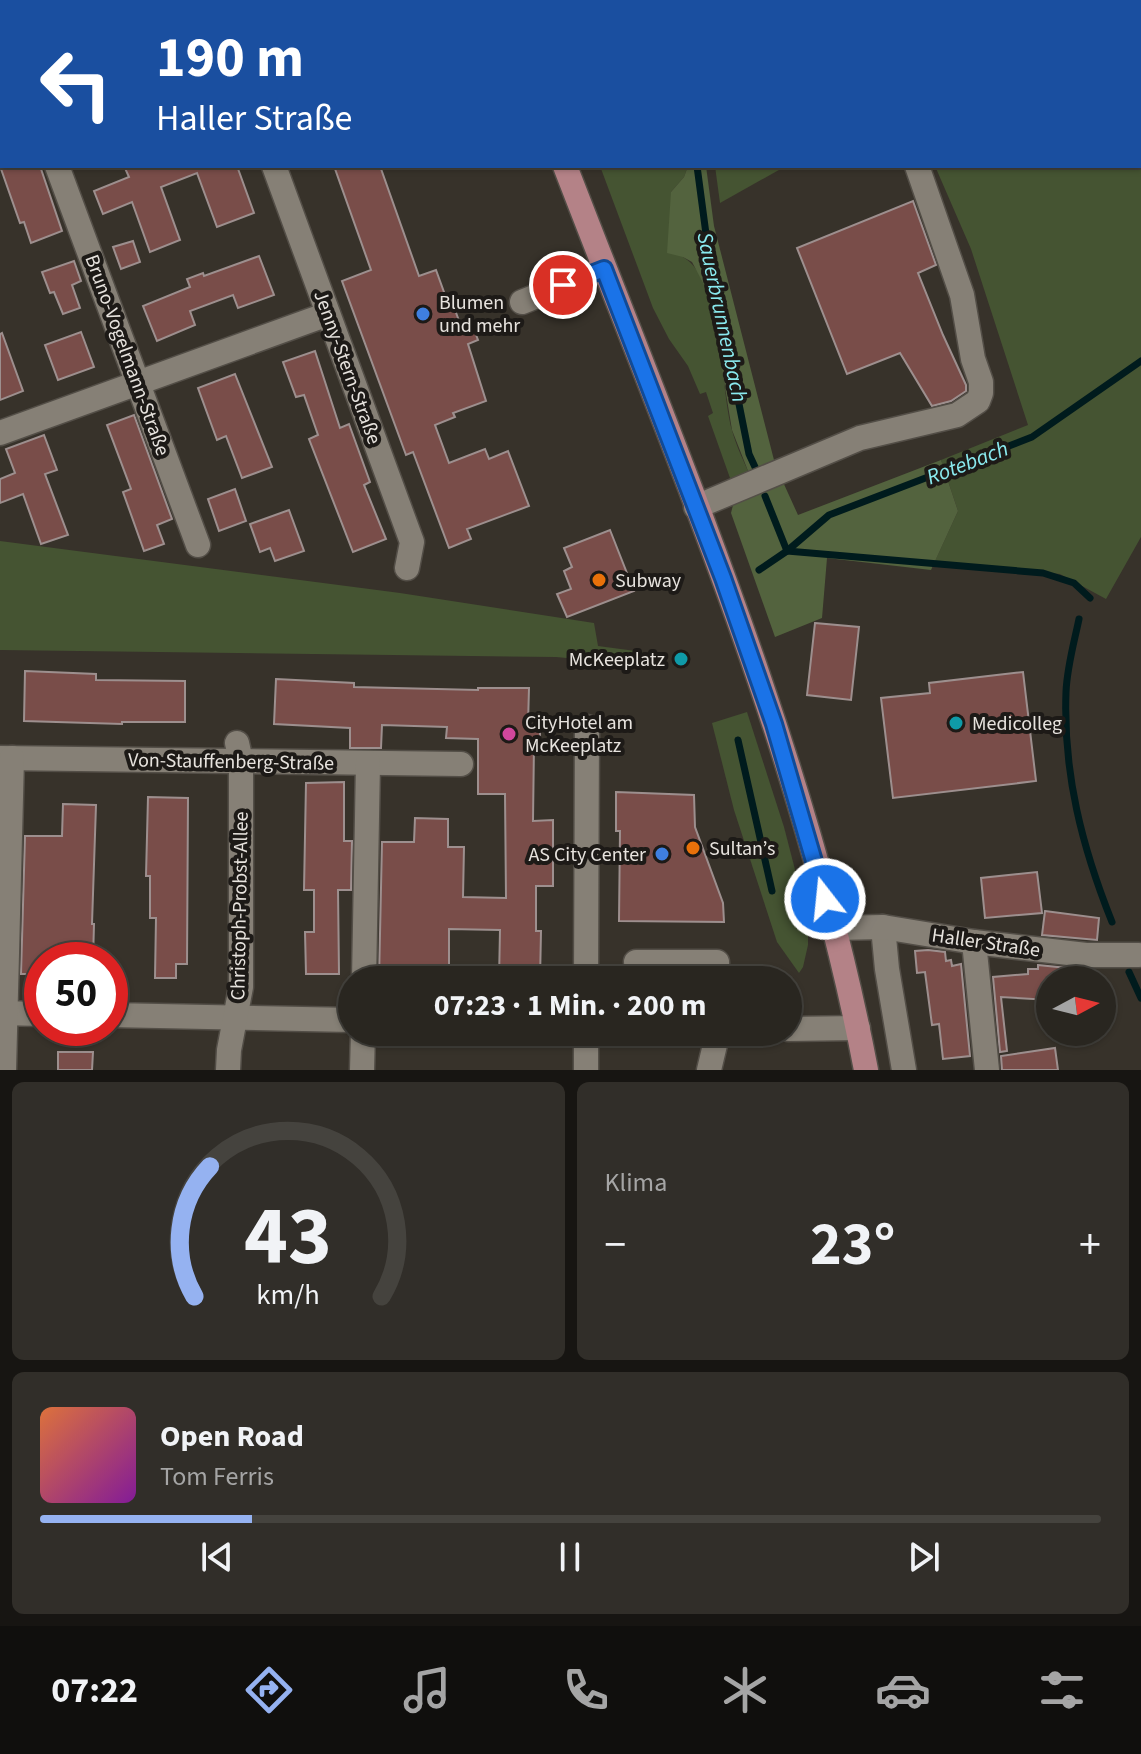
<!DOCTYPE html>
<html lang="de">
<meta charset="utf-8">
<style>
:root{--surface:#292620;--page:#312e29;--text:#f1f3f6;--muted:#a5a5a5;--line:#45433e;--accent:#95b2f1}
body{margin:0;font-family:"Source Sans 3",sans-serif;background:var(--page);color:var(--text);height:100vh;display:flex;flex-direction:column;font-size:30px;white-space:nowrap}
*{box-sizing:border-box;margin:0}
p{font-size:26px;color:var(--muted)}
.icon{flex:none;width:44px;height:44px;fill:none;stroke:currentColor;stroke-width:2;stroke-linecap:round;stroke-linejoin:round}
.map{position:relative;height:1070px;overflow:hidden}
.details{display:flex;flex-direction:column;gap:12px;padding:12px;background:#171512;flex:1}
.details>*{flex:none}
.hud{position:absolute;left:0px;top:0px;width:1142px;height:168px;box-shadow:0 2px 6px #0004,0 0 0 2px var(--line);background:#1a4fa0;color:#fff;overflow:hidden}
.needle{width:52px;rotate:83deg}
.controls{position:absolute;left:1036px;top:966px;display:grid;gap:16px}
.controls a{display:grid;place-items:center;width:80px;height:80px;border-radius:50%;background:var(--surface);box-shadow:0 2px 6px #0004,0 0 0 2px var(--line);font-size:40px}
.speed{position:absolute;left:24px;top:942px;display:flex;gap:16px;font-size:40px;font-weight:700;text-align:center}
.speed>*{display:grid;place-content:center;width:104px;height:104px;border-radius:50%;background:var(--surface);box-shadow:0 2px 6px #0004,0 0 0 2px var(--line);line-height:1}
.speed .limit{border:12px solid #d22;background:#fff;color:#111}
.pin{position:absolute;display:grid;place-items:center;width:68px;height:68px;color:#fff;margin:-34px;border:4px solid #fff;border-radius:50%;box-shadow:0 2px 8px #0007}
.me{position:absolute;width:88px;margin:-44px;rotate:344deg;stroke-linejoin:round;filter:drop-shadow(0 0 6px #0008)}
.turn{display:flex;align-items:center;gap:28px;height:168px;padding:0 24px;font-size:36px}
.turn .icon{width:104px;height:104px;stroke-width:2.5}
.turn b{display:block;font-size:56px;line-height:68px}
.big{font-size:60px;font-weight:700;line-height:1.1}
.details .tile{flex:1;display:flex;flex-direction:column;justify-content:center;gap:12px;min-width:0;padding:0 28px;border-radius:12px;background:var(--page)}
.details .dial{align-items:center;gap:0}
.dial svg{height:208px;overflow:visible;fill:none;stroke:var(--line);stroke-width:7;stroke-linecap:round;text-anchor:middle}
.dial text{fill:var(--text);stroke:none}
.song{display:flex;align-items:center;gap:24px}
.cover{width:96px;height:96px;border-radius:12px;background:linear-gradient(135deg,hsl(20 70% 55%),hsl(290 70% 35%))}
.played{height:8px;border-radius:4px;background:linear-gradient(90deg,var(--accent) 20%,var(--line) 20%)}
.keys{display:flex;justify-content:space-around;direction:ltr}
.heat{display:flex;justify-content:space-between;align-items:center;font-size:44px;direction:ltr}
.details .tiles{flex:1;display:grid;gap:12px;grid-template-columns:1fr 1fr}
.tile:last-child{grid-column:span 2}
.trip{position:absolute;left:338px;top:966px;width:464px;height:80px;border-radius:40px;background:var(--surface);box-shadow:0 2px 6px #0004,0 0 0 2px var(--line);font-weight:700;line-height:80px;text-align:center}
.menu{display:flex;height:128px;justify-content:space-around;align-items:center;background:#100f0d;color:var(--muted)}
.menu .icon{width:56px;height:56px}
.menu .on{color:var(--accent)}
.menu b{font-size:36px;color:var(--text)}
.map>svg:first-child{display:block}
</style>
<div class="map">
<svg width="1141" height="1070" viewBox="0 0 1141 1070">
<rect width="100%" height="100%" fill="#37322a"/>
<!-- green -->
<g fill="#455432">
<path d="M958,0H1141V537L1106,599L1060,574L935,561L958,511L941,460L1028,425L971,249L935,166H1140V2H954Z"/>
<path d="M600,166H688L684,177L671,192L683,257C723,280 720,386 732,430C736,446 744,461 750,476L730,478L708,416L713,413L706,392L700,394L688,366L669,339L653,308Z"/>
<path d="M715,166H786L720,203Z"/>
<path d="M0,541L400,593L594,623L598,646L643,652L641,665L556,657L0,650Z"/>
<path d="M747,712L784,827L808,920V945L803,967L799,973L777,942L734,810L712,723Z"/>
</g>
<!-- forest -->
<g fill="#53633e">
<path d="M688,166H706L714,226L774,460L750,476L732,430L710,296L692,262L683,257L667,253L671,192L684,177Z"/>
<path d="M941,460L958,511L931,570L827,558L822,618L775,637L731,513L734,501L783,482L798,515Z"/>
</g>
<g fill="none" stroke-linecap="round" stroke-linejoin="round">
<!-- stream -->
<g stroke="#001b1d" stroke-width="7">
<path d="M684,0V2"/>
<path d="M697,166L708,249L749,454L755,467"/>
<path d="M765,496L787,551"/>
<path d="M787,551L1043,573L1074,583L1090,598"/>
<path d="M759,570L787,551L829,515L1032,437L1141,361"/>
<path d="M1079,619C1074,643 1067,667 1066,692C1063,773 1082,847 1112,922"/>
<path d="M738,740L772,891"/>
<path d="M1129,972L1141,998"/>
</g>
</g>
<!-- building -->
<g fill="#794d49" stroke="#9d8f8e" stroke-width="2">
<path d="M0,166H40L62,231L31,243L24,222L20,223Z"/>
<path d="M124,166H237L254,213L217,227L197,173L161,187L180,240L150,252L132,202L103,214L94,191L129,177Z"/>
<path d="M334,166H380L419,276L436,270L448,303L452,302L461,326L471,322L478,340L468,344L486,401L453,413L455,417L435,425L449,463L485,449L489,459L508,451L529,506L467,529L471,539L449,548L413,452L406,455L342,281L371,270Z"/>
<path d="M913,201L936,265L918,273L943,335L966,385V391L951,401L932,406L900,353L847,374L797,248Z"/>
<path d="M133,241L140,262L121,269L113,247Z"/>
<path d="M259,256L274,295L238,308L233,295L190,311L195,325L157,341L143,306L190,287L187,279L203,273L204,276Z"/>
<path d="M74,261L81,281L72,285L80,308L63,314L54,292L50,293L42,272Z"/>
<path d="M81,332L94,367L58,380L45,345Z"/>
<path d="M2,333L23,391L0,400V334Z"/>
<path d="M315,351L340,428L349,424L370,482L364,485L386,539L353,552L309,439L318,435L304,395L296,397L283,362Z"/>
<path d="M235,374L272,467L242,478L226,436L217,440L198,388Z"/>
<path d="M134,415L172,519L157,525L164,544L144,551L123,492L131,489L107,425Z"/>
<path d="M44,435L57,470L45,474L68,535L41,544L23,494L0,503V479L15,473L6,449Z"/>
<path d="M235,489L246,521L219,531L208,499Z"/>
<path d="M289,510L304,551L275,561L270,548L260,552L250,524Z"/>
<path d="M610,530L634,591L567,617L557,594L571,589L564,571L572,567L564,548Z"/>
<path d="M815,623L859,627L851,700L807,695Z"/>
<path d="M25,671L96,674V680L185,681V722H122V724L24,721Z"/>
<path d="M1023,672L1036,781L893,798L881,698L930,693L929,683Z"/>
<path d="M276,679L354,683V687L478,690V688H529L528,724H540V744H534L533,821L553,820V886H536V931H541L540,980H499L500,930L449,929V971L401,970L400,980H379L382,842H414L415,818L448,819V847H464L463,897L506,898L505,794H478V739L446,738L447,727L382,725L381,748H350V728L274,724Z"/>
<path d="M344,782V841H352L351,890H338L339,974H306L305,932H314V890H304L306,783Z"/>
<path d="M616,792L694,795L695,827L723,903L724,922L619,921L620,831H616Z"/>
<path d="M148,797L188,798L187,964H176V978H155L156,918H150V876H146Z"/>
<path d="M63,804L96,805L92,924H94L93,960H37V974H21L25,836H62Z"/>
<path d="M1037,872L1042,913L985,918L981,878Z"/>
<path d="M1045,911L1099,918L1097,940L1042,935Z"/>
<path d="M928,950L945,952L946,961L951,960L952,966L961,964L970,1056L943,1059L939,1024L932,1025L925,972L917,973L915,951Z"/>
<path d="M1038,965L1067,968L1066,980H1050V1000L1001,997L1007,1051L1000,1052L993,977L1028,974V969H1038Z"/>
<path d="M1055,1048L1058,1070H1002L1001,1056Z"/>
<path d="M58,1052H93L92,1070H58Z"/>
</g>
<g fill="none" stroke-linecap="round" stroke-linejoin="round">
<!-- minor casing -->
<g stroke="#534e47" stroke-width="27">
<g id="minor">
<path d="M213,0V2"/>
<path d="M0,13L2,19"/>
<path d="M57,166L198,545"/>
<path d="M274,166L412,542L407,568"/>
<path d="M522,302L604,269"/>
<path d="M0,433L328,314"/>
<path d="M696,507L860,438L957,415L978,401L981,393V382L973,359L962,295L917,166"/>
<path d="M0,758L461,764"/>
<path d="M883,927L887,969L904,1070"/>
<path d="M834,928L883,927L974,942L1086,955H1139"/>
<path d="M974,942L987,1070"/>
<path d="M636,962H717V980"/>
<path d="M364,980L368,763"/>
<path d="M586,980L587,727"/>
<path d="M0,1013L42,1014"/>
<path d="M110,1015L352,1020"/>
<path d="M788,1029L858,1028"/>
<path d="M4,1070L12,758"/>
<path d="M228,1070L229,1050L241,987V761L237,743"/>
<path d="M362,1070L363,1032"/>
<path d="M586,1070V1032"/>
<path d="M709,1070L718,1032"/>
</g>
</g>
<!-- major casing -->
<g stroke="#534e47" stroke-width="27">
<g id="major">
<path d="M502,0L503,2"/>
<path d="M565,166C678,459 807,760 866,1070"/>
</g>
</g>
<!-- minor -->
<use href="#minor" stroke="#868076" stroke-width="24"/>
<!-- major -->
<use href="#major" stroke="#b48287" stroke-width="24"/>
</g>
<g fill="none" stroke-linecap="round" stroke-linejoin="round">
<!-- route casing -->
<g stroke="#114b97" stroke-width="20">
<path id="route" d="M563,285L604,269L723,578L774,724L825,899"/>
</g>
<!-- route -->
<use href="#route" stroke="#1a73e8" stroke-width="14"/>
</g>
<!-- markers -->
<g fill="#3f7fe0" stroke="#1d1a17" stroke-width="3">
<circle cx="423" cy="314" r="8"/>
<circle cx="662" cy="854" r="8"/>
</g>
<g fill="#e8710a" stroke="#1d1a17" stroke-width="3">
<circle cx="599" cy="580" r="8"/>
<circle cx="693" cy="848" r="8"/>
</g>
<g fill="#0f9aa8" stroke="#1d1a17" stroke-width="3">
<circle cx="681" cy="659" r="8"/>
<circle cx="956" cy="723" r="8"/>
</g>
<circle fill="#d1479c" stroke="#1d1a17" stroke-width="3" cx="509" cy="734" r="8"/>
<g text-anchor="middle" stroke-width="8" stroke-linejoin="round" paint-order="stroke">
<!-- poi labels -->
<g font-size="20" fill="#e7e3de" stroke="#1d1a17" text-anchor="start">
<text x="439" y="309">Blumen<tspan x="439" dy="23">und mehr</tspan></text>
<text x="615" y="587">Subway</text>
<text x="665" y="666" text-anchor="end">McKeeplatz</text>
<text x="525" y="729">CityHotel am<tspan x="525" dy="23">McKeeplatz</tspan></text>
<text x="972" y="730">Medicolleg</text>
<text x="709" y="855">Sultan’s</text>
<text x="646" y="861" text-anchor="end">AS City Center</text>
</g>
<!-- street labels -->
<g font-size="20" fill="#e7e3de" stroke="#1d1a17">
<text transform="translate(128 355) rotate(70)" y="7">Bruno-Vogelmann-Straße</text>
<text transform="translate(348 367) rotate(70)" y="7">Jenny-Stern-Straße</text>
<text transform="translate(231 761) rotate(1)" y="7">Von-Stauffenberg-Straße</text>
<text transform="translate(239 906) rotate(-89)" y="7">Christoph-Probst-Allee</text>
<text transform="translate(986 942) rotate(8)" y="7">Haller Straße</text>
</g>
<!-- water labels -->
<g font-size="22" font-style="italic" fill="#8aeaef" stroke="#1d1a17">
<text transform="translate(723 317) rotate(78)" y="8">Sauerbrunnenbach</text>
<text transform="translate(967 462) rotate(-21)" y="8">Rotebach</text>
</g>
</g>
</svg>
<div class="controls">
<a><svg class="needle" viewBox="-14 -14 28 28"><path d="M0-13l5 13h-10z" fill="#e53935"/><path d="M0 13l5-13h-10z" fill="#a5a5a5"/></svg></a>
</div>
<div class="speed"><div class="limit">50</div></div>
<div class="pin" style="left:563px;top:285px;background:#d93025"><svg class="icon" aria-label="arrive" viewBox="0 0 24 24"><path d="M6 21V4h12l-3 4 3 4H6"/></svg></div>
<svg class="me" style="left:825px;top:899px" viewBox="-20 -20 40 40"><circle r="17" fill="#1a73e8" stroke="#fff" stroke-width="3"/><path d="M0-11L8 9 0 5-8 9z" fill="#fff"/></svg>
<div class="trip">07:23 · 1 Min. · 200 m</div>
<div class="hud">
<div class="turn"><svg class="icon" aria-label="left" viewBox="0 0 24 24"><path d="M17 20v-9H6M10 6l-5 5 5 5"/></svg><div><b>190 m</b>Haller Straße</div></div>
</div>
</div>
<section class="details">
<div class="tiles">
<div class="tile dial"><svg viewBox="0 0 100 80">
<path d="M14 69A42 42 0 1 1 86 69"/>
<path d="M14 69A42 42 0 0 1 20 19" stroke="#95b2f1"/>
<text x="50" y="56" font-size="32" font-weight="700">43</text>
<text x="50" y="72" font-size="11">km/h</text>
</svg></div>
<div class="tile"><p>Klima</p>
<div class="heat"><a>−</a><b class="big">23°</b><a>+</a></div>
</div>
<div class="tile">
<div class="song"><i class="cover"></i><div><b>Open Road</b><p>Tom Ferris</p></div></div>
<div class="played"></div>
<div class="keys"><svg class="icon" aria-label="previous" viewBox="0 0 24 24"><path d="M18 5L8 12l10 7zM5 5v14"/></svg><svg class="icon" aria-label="pause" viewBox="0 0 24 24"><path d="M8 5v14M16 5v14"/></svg><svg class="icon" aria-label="next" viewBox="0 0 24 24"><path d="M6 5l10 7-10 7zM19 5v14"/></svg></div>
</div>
</div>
</section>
<nav class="menu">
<b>07:22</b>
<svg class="icon on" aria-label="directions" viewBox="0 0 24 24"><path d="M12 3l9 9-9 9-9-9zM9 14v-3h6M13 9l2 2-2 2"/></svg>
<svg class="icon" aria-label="music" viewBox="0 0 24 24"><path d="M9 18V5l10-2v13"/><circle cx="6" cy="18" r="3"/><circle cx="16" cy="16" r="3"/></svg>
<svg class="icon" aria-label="phone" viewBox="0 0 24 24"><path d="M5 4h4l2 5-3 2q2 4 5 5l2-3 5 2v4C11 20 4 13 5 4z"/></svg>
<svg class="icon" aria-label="climate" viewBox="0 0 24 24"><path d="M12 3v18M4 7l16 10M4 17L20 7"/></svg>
<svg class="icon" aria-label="car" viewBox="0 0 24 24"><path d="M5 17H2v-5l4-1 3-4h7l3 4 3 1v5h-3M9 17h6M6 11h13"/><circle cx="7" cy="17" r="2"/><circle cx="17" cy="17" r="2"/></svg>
<svg class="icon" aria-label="filters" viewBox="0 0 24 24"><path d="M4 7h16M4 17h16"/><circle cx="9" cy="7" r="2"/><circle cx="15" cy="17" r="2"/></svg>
</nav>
